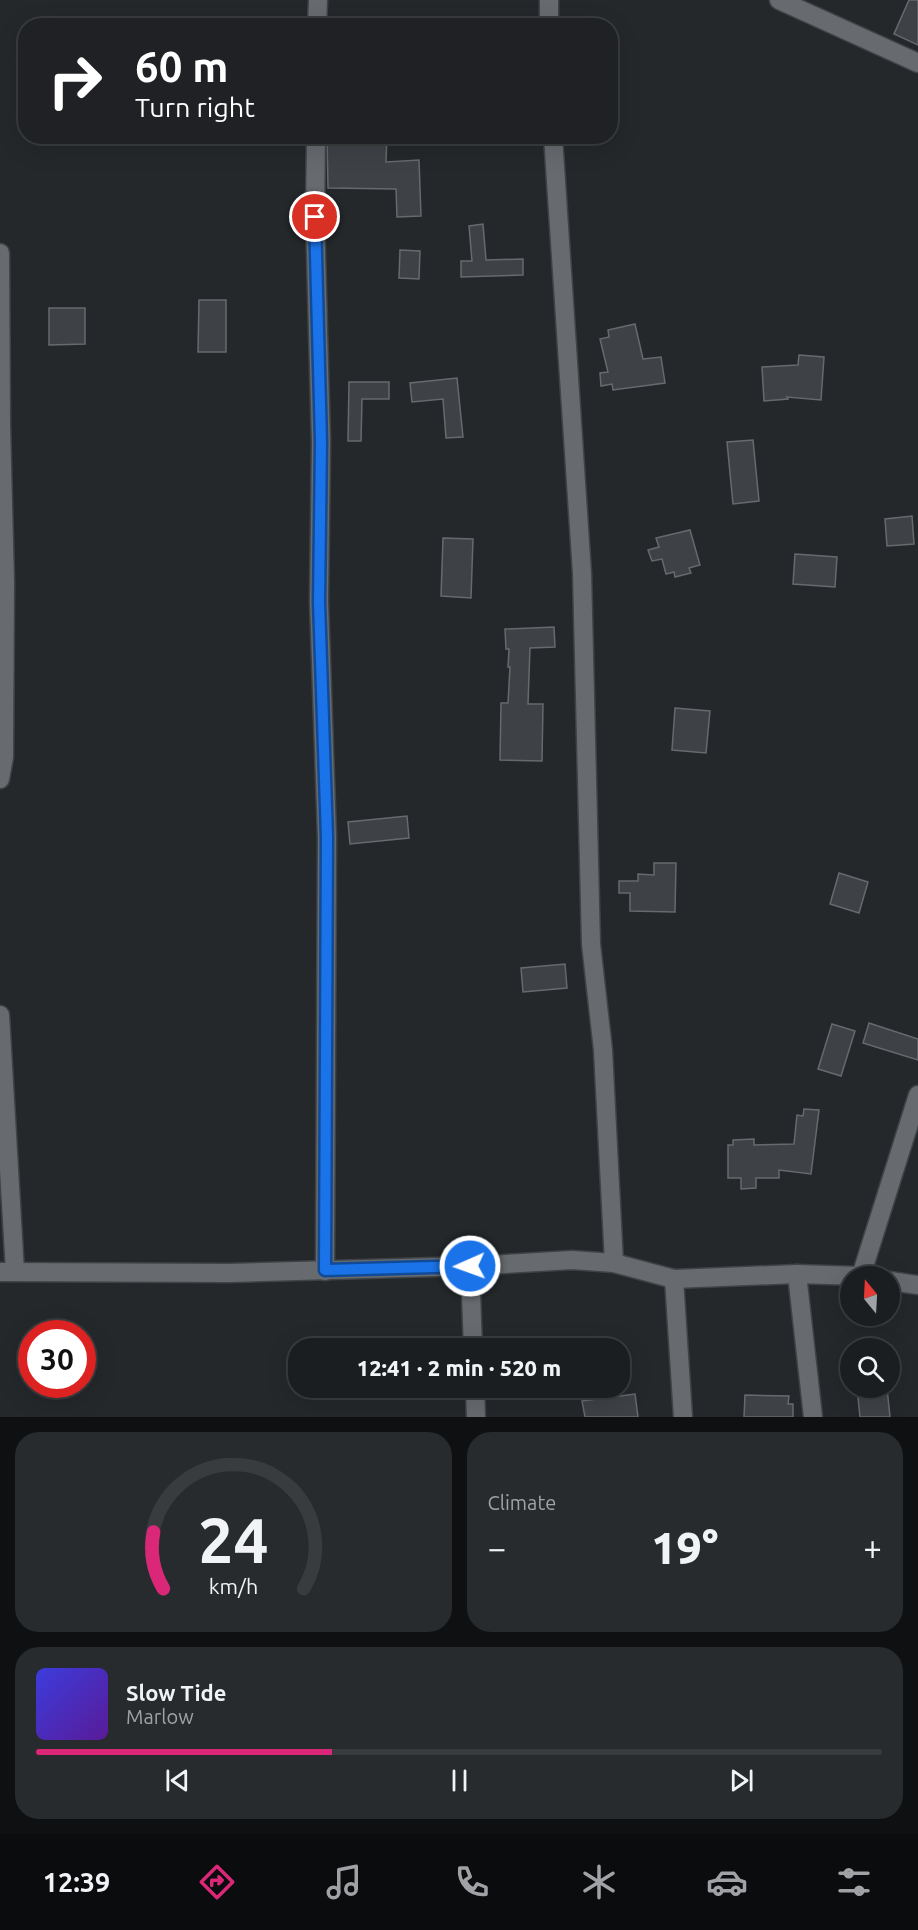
<!DOCTYPE html>
<meta charset="utf-8">
<style>
:root{--surface:#1b1e20;--page:#282b2d;--text:#f1f3f6;--muted:#a0a2a5;--line:#393c3e;--accent:#db2777}
body{margin:0;font-family:Ubuntu,sans-serif;background:var(--page);color:var(--text);height:100vh;display:flex;flex-direction:column;font-size:22px;white-space:nowrap}
*{box-sizing:border-box;margin:0}
p{font-size:20px;color:var(--muted)}
.icon{flex:none;width:33px;height:33px;fill:none;stroke:currentColor;stroke-width:2;stroke-linecap:round;stroke-linejoin:round}
.map{position:relative;height:1417px;overflow:hidden}
.side{display:flex;flex-direction:column;gap:15px;padding:15px;background:#0f1012;flex:1}
.side>*{flex:none}
.hud{position:absolute;left:18px;top:18px;width:600px;height:126px;border-radius:24px;box-shadow:0 6px 24px #0002,0 0 0 2px var(--line);background:#202124;color:#fff;overflow:hidden}
.needle{width:39px;rotate:342deg}
.buttons{position:absolute;left:840px;top:1266px;display:grid;gap:12px}
.buttons a{display:grid;place-items:center;width:60px;height:60px;border-radius:50%;background:var(--surface);box-shadow:0 6px 24px #0002,0 0 0 2px var(--line);font-size:30px}
.speed{position:absolute;left:18px;top:1320px;display:flex;gap:12px;font-size:30px;font-weight:700;text-align:center}
.speed>*{display:grid;place-content:center;width:78px;height:78px;border-radius:50%;background:var(--surface);box-shadow:0 6px 24px #0002,0 0 0 2px var(--line);line-height:1}
.speed .limit{border:9px solid #d22;background:#fff;color:#111}
.pin{position:absolute;display:grid;place-items:center;width:51px;height:51px;color:#fff;margin:-26px;border:3px solid #fff;border-radius:50%;box-shadow:0 2px 6px #0007}
.me{position:absolute;width:66px;margin:-33px;rotate:268deg;stroke-linejoin:round;filter:drop-shadow(0 0 4px #0008)}
.turn{display:flex;align-items:center;gap:21px;height:126px;padding:0 18px;font-size:27px}
.turn .icon{width:78px;height:78px;stroke-width:2.5}
.turn b{display:block;font-size:42px;line-height:51px}
.big{font-size:45px;font-weight:800;line-height:1.1}
.side .widget{flex:1;display:flex;flex-direction:column;justify-content:center;gap:9px;min-width:0;padding:0 21px;border-radius:24px;background:var(--page)}
.side .dial{align-items:center;gap:0}
.dial svg{height:156px;overflow:visible;fill:none;stroke:var(--line);stroke-width:7;stroke-linecap:round;text-anchor:middle}
.dial text{fill:var(--text);stroke:none}
.song{display:flex;align-items:center;gap:18px}
.cover{width:72px;height:72px;border-radius:9px;background:linear-gradient(135deg,hsl(240 70% 55%),hsl(270 70% 35%))}
.played{height:6px;border-radius:3px;background:linear-gradient(90deg,var(--accent) 35%,var(--line) 35%)}
.keys{display:flex;justify-content:space-around;direction:ltr}
.heat{display:flex;justify-content:space-between;align-items:center;font-size:33px;direction:ltr}
.side .tiles{flex:1;display:grid;gap:15px;grid-template-columns:1fr 1fr}
.widget:last-child{grid-column:span 2}
.trip{position:absolute;left:288px;top:1338px;width:342px;height:60px;border-radius:24px;background:var(--surface);box-shadow:0 6px 24px #0002,0 0 0 2px var(--line);font-weight:800;line-height:60px;text-align:center}
.tabs{display:flex;height:96px;justify-content:space-around;align-items:center;background:#0b0c0d;color:var(--muted)}
.tabs .icon{width:42px;height:42px}
.tabs .current{color:var(--accent)}
.tabs b{font-size:27px;color:var(--text)}
.map>svg:first-child{display:block}
</style>
<div class="map">
<svg width="918" height="1417" viewBox="0 0 918 1417">
<rect width="100%" height="100%" fill="#24282b"/>
<!-- building -->
<g fill="#3e4246" stroke="#666a6e" stroke-width="1.5">
<path d="M909,0H918V45L894,34Z"/>
<path d="M327,136H387L386,162L419,160L421,216L397,217L396,189L328,188Z"/>
<path d="M483,224L486,260L523,259V275L461,277V261H472L469,226Z"/>
<path d="M400,250L420,251L419,279L399,278Z"/>
<path d="M199,300H226V352H198Z"/>
<path d="M49,308H85V344L49,345Z"/>
<path d="M635,324L643,359L661,357L665,383L613,390L612,384L601,386L600,373L608,372L600,339L609,337L608,330Z"/>
<path d="M799,355L824,357L821,400L787,397L788,399L764,401L762,367L798,365Z"/>
<path d="M457,378L463,437L446,438L443,399L412,402L410,383Z"/>
<path d="M349,382H389V399H362L361,441H348Z"/>
<path d="M753,440L759,501L733,504L727,442Z"/>
<path d="M912,516L914,544L887,546L885,519Z"/>
<path d="M690,530L700,565L689,568L691,573L675,577L674,572L666,574L662,559L652,561L648,550L659,547L656,538Z"/>
<path d="M443,538L473,539L471,598L441,596Z"/>
<path d="M795,554L837,557L835,587L793,584Z"/>
<path d="M554,627L555,647L530,648L528,704H543L542,761L500,760L501,703H508L510,667H508L509,649H506L505,629Z"/>
<path d="M675,708L710,711L706,753L672,750Z"/>
<path d="M407,816L409,838L350,844L348,822Z"/>
<path d="M654,863H676L675,912L630,911V893H619V881H638V874L654,875Z"/>
<path d="M839,873L868,882L859,913L830,904Z"/>
<path d="M565,964L567,988L523,992L521,968Z"/>
<path d="M869,1023L918,1039V1060L863,1043Z"/>
<path d="M832,1024L855,1031L841,1076L818,1069Z"/>
<path d="M804,1109L819,1110L811,1174L779,1170V1178H756V1188L741,1189V1178H728V1145H733V1140L754,1139V1145L794,1144L797,1115L803,1116Z"/>
<path d="M857,1388H887L890,1417H860Z"/>
<path d="M635,1394L638,1417H585L582,1401Z"/>
<path d="M745,1395L789,1396L788,1404H793V1417H744Z"/>
</g>
<g fill="none" stroke-linecap="round" stroke-linejoin="round">
<!-- minor casing -->
<g stroke="#3f4345" stroke-width="21">
<g id="minor">
<path d="M549,0V26"/>
<path d="M779,0L918,63"/>
<path d="M317,26L318,0"/>
<path d="M316,136L315,217L321,442L319,602L327,837L325,1271"/>
<path d="M553,136L582,573L591,944L603,1050L614,1263"/>
<path d="M0,253L1,424L5,583L4,757L0,779"/>
<path d="M0,1015L15,1272"/>
<path d="M470,1266L473,1348"/>
<path d="M0,1272L230,1273L470,1266L572,1260L614,1263L674,1279L797,1274L859,1276"/>
<path d="M797,1274L813,1417"/>
<path d="M861,1276L918,1095"/>
<path d="M674,1279L683,1417"/>
<path d="M890,1281L918,1285"/>
<path d="M475,1388L476,1417"/>
</g>
</g>
<!-- minor -->
<use href="#minor" stroke="#676b6f" stroke-width="18"/>
</g>
<g fill="none" stroke-linecap="round" stroke-linejoin="round">
<!-- route casing -->
<g stroke="#114b97" stroke-width="15">
<path id="route" d="M315,217L321,442L319,602L327,837L325,1270L470,1266"/>
</g>
<!-- route -->
<use href="#route" stroke="#1a73e8" stroke-width="10"/>
</g>
</svg>
<div class="buttons">
<a><svg class="needle" viewBox="-14 -14 28 28"><path d="M0-13l5 13h-10z" fill="#e53935"/><path d="M0 13l5-13h-10z" fill="#a0a2a5"/></svg></a>
<a><svg class="icon" aria-label="search" viewBox="0 0 24 24"><circle cx="10" cy="10" r="6"/><path d="M15 15l6 6"/></svg></a>
</div>
<div class="speed"><div class="limit">30</div></div>
<div class="pin" style="left:315px;top:217px;background:#d93025"><svg class="icon" aria-label="arrive" viewBox="0 0 24 24"><path d="M6 21V4h12l-3 4 3 4H6"/></svg></div>
<svg class="me" style="left:470px;top:1266px" viewBox="-20 -20 40 40"><circle r="17" fill="#1a73e8" stroke="#fff" stroke-width="3"/><path d="M0-11L8 9 0 5-8 9z" fill="#fff"/></svg>
<div class="trip">12:41 · 2 min · 520 m</div>
<div class="hud">
<div class="turn"><svg class="icon" aria-label="right" viewBox="0 0 24 24"><path d="M7 20v-9h11M14 6l5 5-5 5"/></svg><div><b>60 m</b>Turn right</div></div>
</div>
</div>
<section class="side">
<div class="tiles">
<div class="widget dial"><svg viewBox="0 0 100 80">
<path d="M14 69A42 42 0 1 1 86 69"/>
<path d="M14 69A42 42 0 0 1 9 40" stroke="#db2777"/>
<text x="50" y="56" font-size="32" font-weight="700">24</text>
<text x="50" y="72" font-size="11">km/h</text>
</svg></div>
<div class="widget"><p>Climate</p>
<div class="heat"><a>−</a><b class="big">19°</b><a>+</a></div>
</div>
<div class="widget">
<div class="song"><i class="cover"></i><div><b>Slow Tide</b><p>Marlow</p></div></div>
<div class="played"></div>
<div class="keys"><svg class="icon" aria-label="previous" viewBox="0 0 24 24"><path d="M18 5L8 12l10 7zM5 5v14"/></svg><svg class="icon" aria-label="pause" viewBox="0 0 24 24"><path d="M8 5v14M16 5v14"/></svg><svg class="icon" aria-label="next" viewBox="0 0 24 24"><path d="M6 5l10 7-10 7zM19 5v14"/></svg></div>
</div>
</div>
</section>
<nav class="tabs">
<b>12:39</b>
<svg class="icon current" aria-label="directions" viewBox="0 0 24 24"><path d="M12 3l9 9-9 9-9-9zM9 14v-3h6M13 9l2 2-2 2"/></svg>
<svg class="icon" aria-label="music" viewBox="0 0 24 24"><path d="M9 18V5l10-2v13"/><circle cx="6" cy="18" r="3"/><circle cx="16" cy="16" r="3"/></svg>
<svg class="icon" aria-label="phone" viewBox="0 0 24 24"><path d="M5 4h4l2 5-3 2q2 4 5 5l2-3 5 2v4C11 20 4 13 5 4z"/></svg>
<svg class="icon" aria-label="climate" viewBox="0 0 24 24"><path d="M12 3v18M4 7l16 10M4 17L20 7"/></svg>
<svg class="icon" aria-label="car" viewBox="0 0 24 24"><path d="M5 17H2v-5l4-1 3-4h7l3 4 3 1v5h-3M9 17h6M6 11h13"/><circle cx="7" cy="17" r="2"/><circle cx="17" cy="17" r="2"/></svg>
<svg class="icon" aria-label="filters" viewBox="0 0 24 24"><path d="M4 7h16M4 17h16"/><circle cx="9" cy="7" r="2"/><circle cx="15" cy="17" r="2"/></svg>
</nav>
